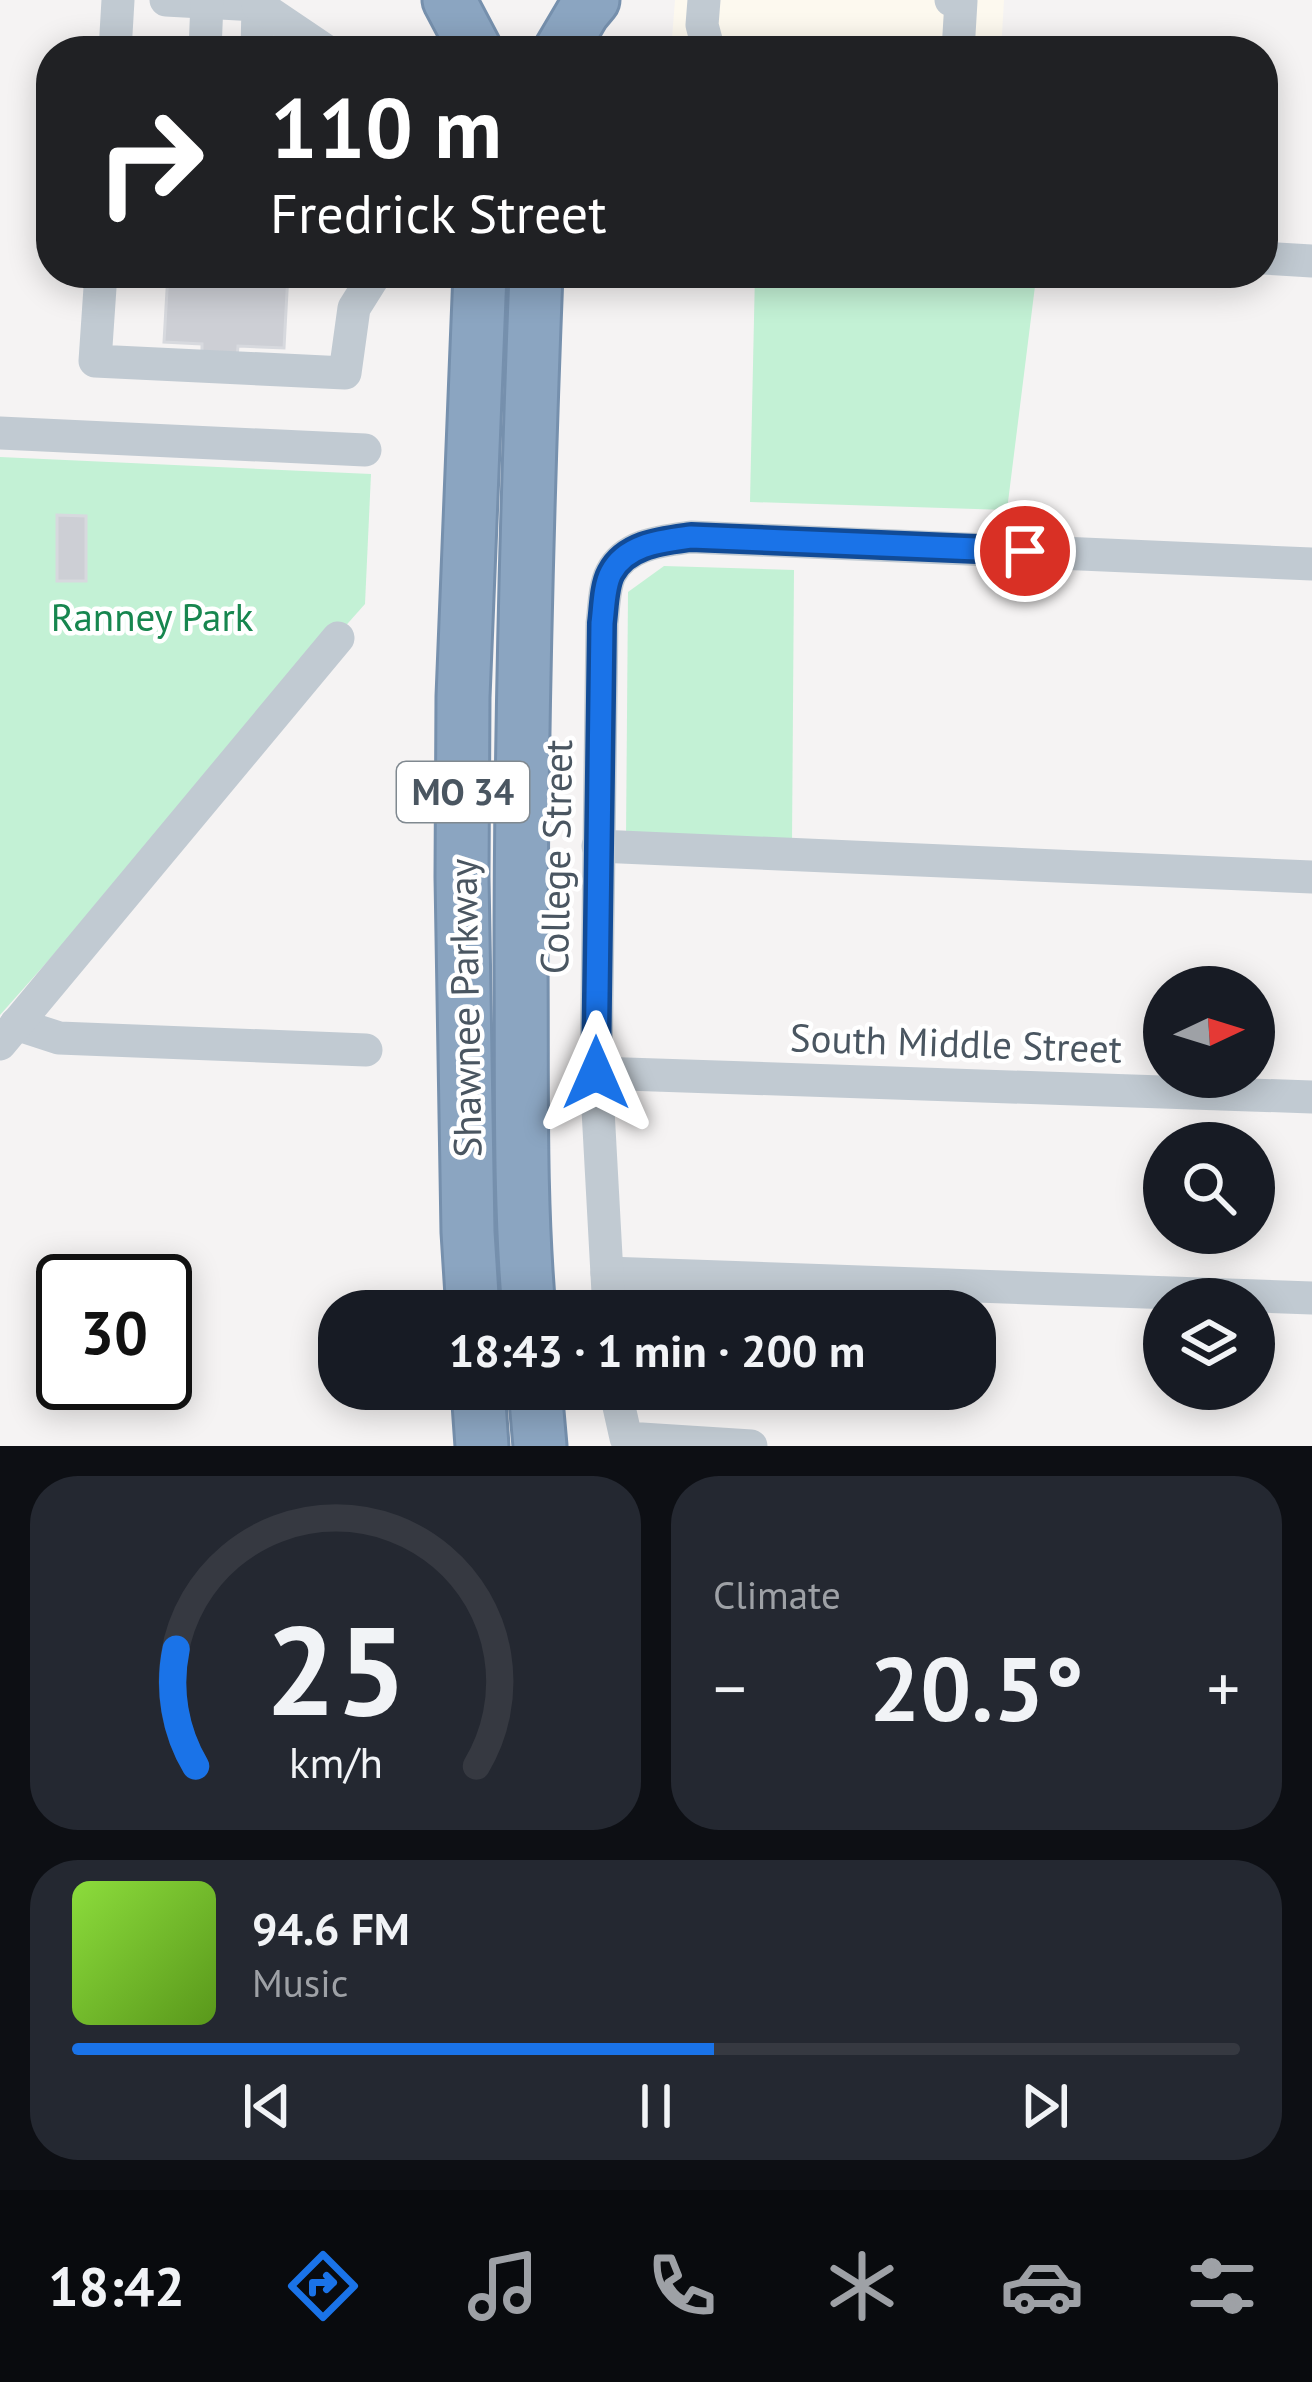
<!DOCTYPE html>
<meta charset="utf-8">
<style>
:root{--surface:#171b24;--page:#242831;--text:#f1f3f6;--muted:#9ea1a6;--line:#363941;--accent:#1a73e8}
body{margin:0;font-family:"PT Sans",sans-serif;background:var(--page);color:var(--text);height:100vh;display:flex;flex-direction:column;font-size:45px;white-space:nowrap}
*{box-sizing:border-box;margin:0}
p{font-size:39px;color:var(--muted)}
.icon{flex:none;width:66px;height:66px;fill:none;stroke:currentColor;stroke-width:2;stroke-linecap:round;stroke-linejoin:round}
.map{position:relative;height:1446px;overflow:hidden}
.details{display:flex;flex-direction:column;gap:30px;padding:30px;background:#0d0f14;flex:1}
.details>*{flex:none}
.top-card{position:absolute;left:36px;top:36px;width:1242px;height:252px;border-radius:48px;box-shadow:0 6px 30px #0003;background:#202124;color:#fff;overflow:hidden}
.needle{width:78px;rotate:86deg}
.controls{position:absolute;left:1143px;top:966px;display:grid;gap:24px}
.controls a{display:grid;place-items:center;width:132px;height:132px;border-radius:50%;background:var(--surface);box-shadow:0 6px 30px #0003;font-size:60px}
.speed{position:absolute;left:36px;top:1254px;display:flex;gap:24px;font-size:60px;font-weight:700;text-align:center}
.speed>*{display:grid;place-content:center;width:156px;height:156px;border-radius:50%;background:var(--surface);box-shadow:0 6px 30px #0003;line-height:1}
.speed .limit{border:6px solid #111;border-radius:18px;background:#fff;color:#111}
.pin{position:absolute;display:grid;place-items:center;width:102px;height:102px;color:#fff;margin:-51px;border:6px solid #fff;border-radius:50%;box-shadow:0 3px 12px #0007}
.me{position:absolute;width:132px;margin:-66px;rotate:0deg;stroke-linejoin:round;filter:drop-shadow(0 0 9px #0008)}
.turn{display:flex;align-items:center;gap:42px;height:252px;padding:0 36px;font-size:54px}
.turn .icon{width:156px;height:156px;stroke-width:2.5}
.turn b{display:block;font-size:84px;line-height:102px}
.big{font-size:90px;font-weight:700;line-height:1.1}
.details .card{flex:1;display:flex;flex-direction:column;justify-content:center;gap:18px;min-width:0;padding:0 42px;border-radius:48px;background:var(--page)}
.details .dial{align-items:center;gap:0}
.dial svg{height:312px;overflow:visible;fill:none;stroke:var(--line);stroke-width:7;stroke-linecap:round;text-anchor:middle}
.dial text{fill:var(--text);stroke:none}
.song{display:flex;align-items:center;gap:36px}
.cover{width:144px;height:144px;border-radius:18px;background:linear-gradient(135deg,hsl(90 70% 55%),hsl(90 70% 35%))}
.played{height:12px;border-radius:6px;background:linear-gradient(90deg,var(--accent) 55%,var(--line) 55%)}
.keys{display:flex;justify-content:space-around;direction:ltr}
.heat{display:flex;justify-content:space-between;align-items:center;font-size:66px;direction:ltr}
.details .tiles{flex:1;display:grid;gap:30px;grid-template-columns:1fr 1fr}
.card:last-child{grid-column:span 2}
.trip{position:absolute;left:318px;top:1290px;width:678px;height:120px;border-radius:48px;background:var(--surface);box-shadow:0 6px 30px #0003;font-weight:700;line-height:120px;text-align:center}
.menu{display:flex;height:192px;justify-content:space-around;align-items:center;background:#090b0e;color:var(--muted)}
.menu .icon{width:84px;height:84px}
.menu .current{color:var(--accent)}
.menu b{font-size:54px;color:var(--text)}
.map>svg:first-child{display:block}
</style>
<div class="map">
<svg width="1312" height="1446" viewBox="0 0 1312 1446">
<rect width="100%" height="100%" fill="#f5f3f3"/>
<!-- commercial -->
<path fill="#fdf9ef" d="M675,0H1004L1001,51H671Z"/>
<!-- green -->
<g fill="#c3f1d5">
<path d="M755,273H1011L1036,278L1007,510L750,502Z"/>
<path d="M0,457L371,474L365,604L0,1015Z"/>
<path d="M664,566L794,570L792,843L626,839L628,592Z"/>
</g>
<!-- building -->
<g fill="#cdcfd5" stroke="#d7d9de" stroke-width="3">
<path d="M168,273H288L284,348L238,346L237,358L202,357V344L164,342Z"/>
<path d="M57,515L86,516V581H57Z"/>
</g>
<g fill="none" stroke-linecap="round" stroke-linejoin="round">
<!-- highway casing -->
<g stroke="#7690ad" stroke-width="57">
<g id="highway">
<path d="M449,0L476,51"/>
<path d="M560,51L583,12L593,0"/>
<path d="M473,1311L468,1232L462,877L463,697L480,273"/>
<path d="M529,1311C519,1197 522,1080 521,965C521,734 527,504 536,273"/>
<path d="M478,1389L482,1446"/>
<path d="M535,1389L540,1446"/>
</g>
</g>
<!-- minor -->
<g stroke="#c1cad2" stroke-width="33">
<path d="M166,0L258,5L257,51"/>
<path d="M258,0V5L326,51"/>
<path d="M704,0L702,25L709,51"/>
<path d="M951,0L961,1L958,51"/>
<path d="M115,51L118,0"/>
<path d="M205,51L207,2"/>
<path d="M1263,258L1312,261"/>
<path d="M101,273L95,361L345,373L354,308L376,273"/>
<path d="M0,433L365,450"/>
<path d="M598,846L1312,877"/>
<path d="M16,1024L59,1038L366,1050"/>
<path d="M0,1044L338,638"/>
<path d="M596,1073L1312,1097"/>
<path d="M607,1273L1312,1298"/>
<path d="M609,1311L596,1073L602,623C604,608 604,586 611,573C626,544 662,541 691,537L1312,564"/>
<path d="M615,1389L626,1438L751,1446"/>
</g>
<!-- highway -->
<use href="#highway" stroke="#8ba5c1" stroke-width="51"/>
</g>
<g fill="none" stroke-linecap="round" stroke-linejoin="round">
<!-- route casing -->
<g stroke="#114b97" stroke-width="30">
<path id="route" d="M596,1073L602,623C604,608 604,586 611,573C626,544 662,541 691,537L1025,551"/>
</g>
<!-- route -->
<use href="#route" stroke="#1a73e8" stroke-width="21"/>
</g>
<g text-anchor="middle" stroke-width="9" stroke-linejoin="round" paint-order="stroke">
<!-- shield labels -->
<rect fill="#fff" stroke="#808990" stroke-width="3" x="397" y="762" width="132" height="60" rx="9"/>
<g font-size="36" font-weight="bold" fill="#4a5661">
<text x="463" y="805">MO 34</text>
</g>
<!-- park labels -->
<g font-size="39" fill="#17864f" stroke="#fff">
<text x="152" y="631">Ranney Park</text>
</g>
<!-- street labels -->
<g font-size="39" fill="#4a5661" stroke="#fff">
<text transform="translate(556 857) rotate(-89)" y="14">College Street</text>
<text transform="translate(465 1008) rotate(-91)" y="14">Shawnee Parkway</text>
<text transform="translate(956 1043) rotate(2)" y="14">South Middle Street</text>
</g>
</g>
</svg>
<div class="controls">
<a><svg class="needle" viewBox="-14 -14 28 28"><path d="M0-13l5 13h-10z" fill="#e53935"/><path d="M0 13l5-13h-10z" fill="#9ea1a6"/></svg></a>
<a><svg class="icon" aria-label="search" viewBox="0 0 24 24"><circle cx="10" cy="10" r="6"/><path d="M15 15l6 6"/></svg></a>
<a><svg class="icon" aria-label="layers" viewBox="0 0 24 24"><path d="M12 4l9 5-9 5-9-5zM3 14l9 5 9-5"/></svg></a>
</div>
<div class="speed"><div class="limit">30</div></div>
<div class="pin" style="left:1025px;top:551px;background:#d93025"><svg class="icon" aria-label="arrive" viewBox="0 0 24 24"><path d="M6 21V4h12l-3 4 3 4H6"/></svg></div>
<svg class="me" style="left:596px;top:1073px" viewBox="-20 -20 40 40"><path d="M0-17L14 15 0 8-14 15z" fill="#1a73e8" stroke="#fff" stroke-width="4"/></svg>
<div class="trip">18:43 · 1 min · 200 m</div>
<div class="top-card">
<div class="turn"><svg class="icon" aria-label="right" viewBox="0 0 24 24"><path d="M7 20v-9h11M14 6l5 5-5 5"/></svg><div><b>110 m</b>Fredrick Street</div></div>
</div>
</div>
<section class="details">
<div class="tiles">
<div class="card dial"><svg viewBox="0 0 100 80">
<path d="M14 69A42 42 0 1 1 86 69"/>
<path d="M14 69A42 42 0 0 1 9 39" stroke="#1a73e8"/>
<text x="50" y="56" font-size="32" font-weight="700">25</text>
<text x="50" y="72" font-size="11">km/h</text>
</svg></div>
<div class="card"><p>Climate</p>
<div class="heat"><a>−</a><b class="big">20.5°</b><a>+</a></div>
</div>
<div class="card">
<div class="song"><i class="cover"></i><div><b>94.6 FM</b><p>Music</p></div></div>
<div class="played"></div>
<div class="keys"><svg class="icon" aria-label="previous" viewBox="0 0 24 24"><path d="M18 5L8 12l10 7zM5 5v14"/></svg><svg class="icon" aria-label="pause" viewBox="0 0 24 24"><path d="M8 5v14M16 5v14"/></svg><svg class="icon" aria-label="next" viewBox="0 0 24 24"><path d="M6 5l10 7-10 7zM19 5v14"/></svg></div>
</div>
</div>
</section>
<nav class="menu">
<b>18:42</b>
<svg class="icon current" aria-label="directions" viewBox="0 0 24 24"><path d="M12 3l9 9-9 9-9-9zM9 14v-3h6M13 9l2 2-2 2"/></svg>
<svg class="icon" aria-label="music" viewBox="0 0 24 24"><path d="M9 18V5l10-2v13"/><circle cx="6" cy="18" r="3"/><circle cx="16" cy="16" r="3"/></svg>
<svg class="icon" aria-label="phone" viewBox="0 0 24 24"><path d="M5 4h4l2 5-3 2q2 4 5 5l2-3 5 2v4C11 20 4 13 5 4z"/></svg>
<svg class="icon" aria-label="climate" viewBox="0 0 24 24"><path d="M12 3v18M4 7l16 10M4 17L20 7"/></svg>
<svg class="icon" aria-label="car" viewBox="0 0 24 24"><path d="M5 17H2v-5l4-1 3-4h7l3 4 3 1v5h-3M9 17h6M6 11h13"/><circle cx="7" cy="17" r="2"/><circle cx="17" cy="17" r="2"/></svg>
<svg class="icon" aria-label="filters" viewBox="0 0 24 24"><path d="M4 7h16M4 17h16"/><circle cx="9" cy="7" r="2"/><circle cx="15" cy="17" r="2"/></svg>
</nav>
